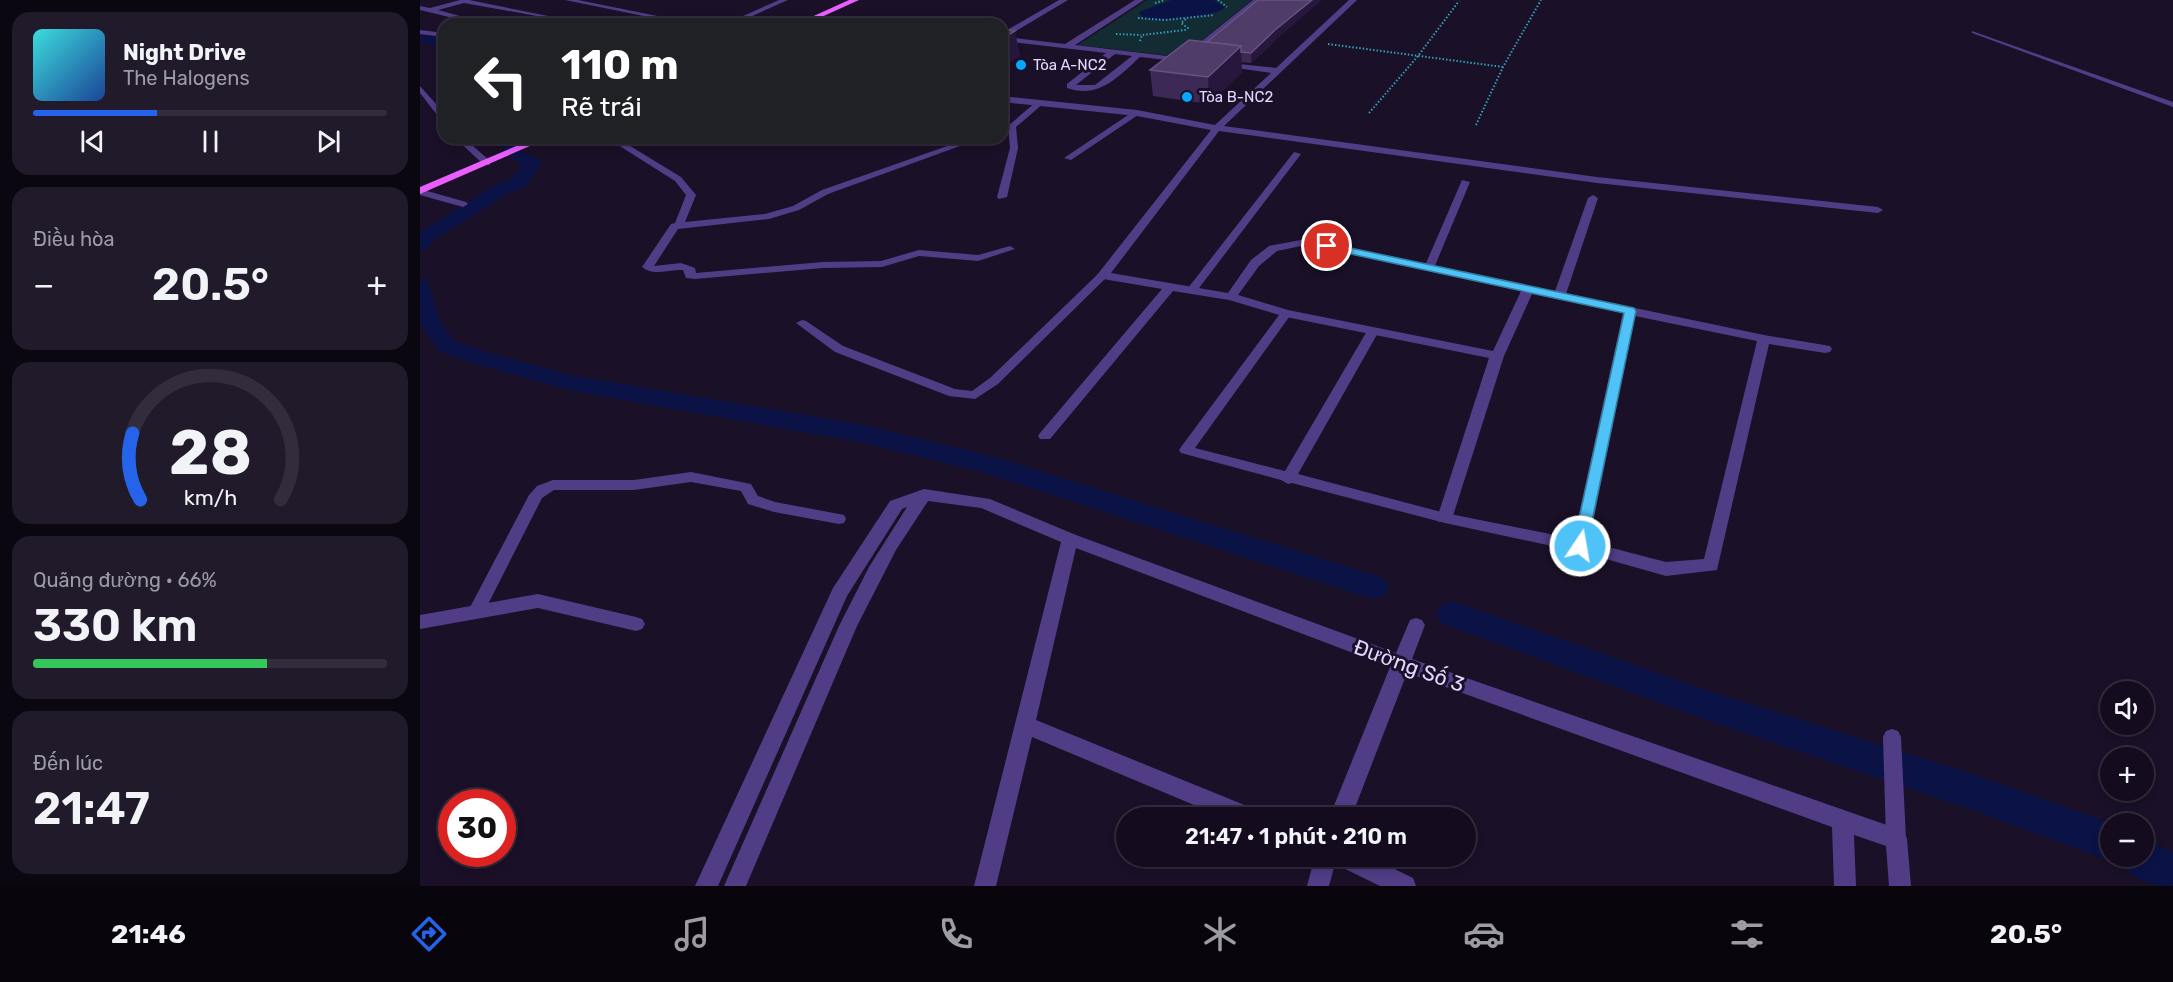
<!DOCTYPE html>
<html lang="vi">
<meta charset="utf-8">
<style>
:root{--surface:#140c1e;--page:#211a2b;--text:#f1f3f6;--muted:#9d9ba4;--line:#332c3c;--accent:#2563eb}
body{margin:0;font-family:Rubik,sans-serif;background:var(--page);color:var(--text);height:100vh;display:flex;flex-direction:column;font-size:22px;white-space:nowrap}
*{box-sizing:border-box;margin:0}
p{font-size:20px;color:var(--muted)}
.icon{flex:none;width:33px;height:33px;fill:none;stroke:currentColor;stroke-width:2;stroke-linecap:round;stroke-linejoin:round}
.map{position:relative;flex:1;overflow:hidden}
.panel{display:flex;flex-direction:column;gap:12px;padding:12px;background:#0b0710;width:420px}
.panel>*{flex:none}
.hud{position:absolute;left:18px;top:18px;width:570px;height:126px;border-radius:18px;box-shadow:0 3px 9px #0003,0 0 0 2px var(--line);background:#202124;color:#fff;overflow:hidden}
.fabs{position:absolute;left:1680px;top:681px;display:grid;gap:12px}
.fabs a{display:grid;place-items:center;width:54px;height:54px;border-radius:50%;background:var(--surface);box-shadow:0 3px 9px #0003,0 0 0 2px var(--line);font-size:30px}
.speed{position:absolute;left:18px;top:789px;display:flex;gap:12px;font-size:30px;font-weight:700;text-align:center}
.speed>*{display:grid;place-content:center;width:78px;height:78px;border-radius:50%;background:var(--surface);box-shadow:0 3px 9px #0003,0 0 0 2px var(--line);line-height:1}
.speed .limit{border:9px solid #d22;background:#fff;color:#111}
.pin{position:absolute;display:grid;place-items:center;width:51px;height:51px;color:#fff;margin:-26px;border:3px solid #fff;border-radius:50%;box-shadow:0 2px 6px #0007}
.me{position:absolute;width:66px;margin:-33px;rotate:12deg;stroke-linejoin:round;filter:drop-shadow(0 0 4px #0008)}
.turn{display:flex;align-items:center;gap:21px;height:126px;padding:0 24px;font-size:27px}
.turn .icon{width:78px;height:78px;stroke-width:2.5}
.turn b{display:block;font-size:42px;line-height:51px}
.big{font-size:45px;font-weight:600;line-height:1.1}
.panel .widget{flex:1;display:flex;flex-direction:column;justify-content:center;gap:9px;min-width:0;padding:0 21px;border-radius:18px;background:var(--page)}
.panel .dial{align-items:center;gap:0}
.dial svg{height:156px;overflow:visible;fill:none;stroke:var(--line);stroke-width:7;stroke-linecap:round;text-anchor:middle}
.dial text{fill:var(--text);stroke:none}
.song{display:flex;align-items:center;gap:18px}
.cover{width:72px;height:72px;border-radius:9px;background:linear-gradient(135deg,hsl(180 70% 55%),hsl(220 70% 35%))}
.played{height:6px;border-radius:3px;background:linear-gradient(90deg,var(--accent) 35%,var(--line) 35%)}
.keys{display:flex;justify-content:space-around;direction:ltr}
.heat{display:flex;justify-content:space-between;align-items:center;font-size:33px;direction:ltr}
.charge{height:9px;border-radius:4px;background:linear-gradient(90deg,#34c759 66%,var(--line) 0)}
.trip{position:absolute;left:696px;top:807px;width:360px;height:60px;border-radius:30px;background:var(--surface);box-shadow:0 3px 9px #0003,0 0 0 2px var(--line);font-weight:600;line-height:60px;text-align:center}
.tab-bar{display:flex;height:96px;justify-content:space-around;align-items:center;background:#08050c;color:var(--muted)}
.tab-bar .icon{width:42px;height:42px}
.tab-bar .selected{color:var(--accent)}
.tab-bar b{font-size:27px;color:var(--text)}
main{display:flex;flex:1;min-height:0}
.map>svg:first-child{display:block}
</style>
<main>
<section class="panel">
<div class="widget">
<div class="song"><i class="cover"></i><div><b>Night Drive</b><p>The Halogens</p></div></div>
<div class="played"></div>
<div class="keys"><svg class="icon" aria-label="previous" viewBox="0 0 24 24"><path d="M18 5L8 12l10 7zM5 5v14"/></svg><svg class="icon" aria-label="pause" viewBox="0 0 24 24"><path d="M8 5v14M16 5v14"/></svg><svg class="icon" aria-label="next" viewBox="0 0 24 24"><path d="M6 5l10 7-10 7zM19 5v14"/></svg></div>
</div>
<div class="widget"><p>Điều hòa</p>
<div class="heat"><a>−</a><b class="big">20.5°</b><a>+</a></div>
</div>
<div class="widget dial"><svg viewBox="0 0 100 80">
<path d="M14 69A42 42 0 1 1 86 69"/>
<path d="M14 69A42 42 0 0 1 10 35" stroke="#2563eb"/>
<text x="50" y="56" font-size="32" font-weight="700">28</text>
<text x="50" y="72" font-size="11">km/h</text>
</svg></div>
<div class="widget"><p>Quãng đường · 66%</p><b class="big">330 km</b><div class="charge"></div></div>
<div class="widget"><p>Đến lúc</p><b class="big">21:47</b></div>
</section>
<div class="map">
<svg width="1753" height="886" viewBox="0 0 1753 886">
<rect width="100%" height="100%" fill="#1a1028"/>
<!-- green -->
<path fill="#132b32" d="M727,0H832L761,57L658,45Z"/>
<!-- water -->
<path fill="#0b1246" d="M751,0H794L805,7C794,19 739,21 723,18L719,12Z"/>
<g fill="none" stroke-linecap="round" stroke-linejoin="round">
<!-- canal -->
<g fill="#0b1246" fill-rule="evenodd">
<path d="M0,34L24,40V48L0,42Z"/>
<path d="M76,138H94L99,147L90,152L84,151Z"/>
<path d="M99,151L119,159L122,163L105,187L89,193L14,240L7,249L0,251V232L75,185L91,179L102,165L90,156Z"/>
<path d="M0,279L8,281L19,319L35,341L67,352L150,375L439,424L568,455L964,578L969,587L964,596L953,599L562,472L439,442L148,390L49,362L19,351L0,324Z"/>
<path d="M1032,601L1286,690L1556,775L1690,823V856H1724V839L1753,852V886C1731,886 1708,879 1699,858L1690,861L1556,811L1286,720L1021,623L1016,614L1021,605Z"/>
</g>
<!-- path -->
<g stroke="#31a0b9" stroke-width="2" stroke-dasharray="1.5 2" stroke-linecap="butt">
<path d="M798,0L807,7"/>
<path d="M735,3L745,0"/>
<path d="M718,18L745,20L794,15"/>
<path d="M696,34L721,35"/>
<path d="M720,41L722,35L765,30L768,28L761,23L766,19"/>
<path d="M908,44L1083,67"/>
<path d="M949,113L998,56L1039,1"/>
<path d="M1056,125L1083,67L1121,0"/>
</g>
<!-- lane -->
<g fill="#513c86" fill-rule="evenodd">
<path d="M40,0H49L128,16L108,24H98L117,16L44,3L18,10L69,24H58L0,10V6L10,8Z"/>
<path d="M145,0H158L277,24H263Z"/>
<path d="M359,0H368L314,24H305Z"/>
<path d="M0,30L24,33V37L0,34Z"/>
<path d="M1552,31L1753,102V107L1552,33Z"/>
<path d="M0,86L24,113V120H21L0,93Z"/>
<path d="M617,101L624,103L596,127L598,148L587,197L579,199L577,197L590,148L588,126Z"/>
<path d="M714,111L721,113L651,160L644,158Z"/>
<path d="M35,138H44L70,161V165H64Z"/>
<path d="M187,138H197L261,177L276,195L265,222L345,214L373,206L402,190L550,138H562L408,194L379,210L349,219L258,229L234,266L261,263L275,268L276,273L403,262L461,261L499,250L558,255L590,246L595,249L558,261L499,256L462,267L403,268L275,279L266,278L263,270C249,269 234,277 222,267L251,224L255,223L266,195L255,181Z"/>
<path d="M874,152L881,154L776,292H768V288Z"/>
<path d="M1042,180L1050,182L1014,268L1013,270H1005L1004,268Z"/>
<path d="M0,189L46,202L48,204L43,207L0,195Z"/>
<path d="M1173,195L1178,198L1146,294L1144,296H1136L1134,294L1168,198Z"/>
<path d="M683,272L687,273V277L578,384L555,399L529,396L415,352L376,323L382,320L386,321L423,346L535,389L552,391L570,378L679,273Z"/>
<path d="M866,310L872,313L775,448L865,471L947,331L949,329H957L959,331L878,474L1025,513L1160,540L1165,542L1168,546L1165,550L1160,552L1025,523L872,483L868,484L861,480L761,453L759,450L761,447L862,311Z"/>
<path d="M271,472L331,484L338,496L355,502L419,514L424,515L426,519L424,523L419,524L354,512L328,504L321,491L271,482L214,490H134L122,498L62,616L56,617L50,616L48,611L109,495L117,486L133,480H214Z"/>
<path d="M1472,729L1478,731L1481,737L1486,839L1483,846L1476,849L1469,846L1466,839L1463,737L1466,731Z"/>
</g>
<!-- street -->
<g fill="#513c86" fill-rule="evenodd">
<path d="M639,0H648L586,37L645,44L715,0H724L655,45L764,58L768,60L764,62L720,57C698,77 679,99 647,88V84L686,53L582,41V33ZM695,54L712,56L675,85H656Z"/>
<path d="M833,0H841L774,56H768V52Z"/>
<path d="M929,0H937L804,126L1177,177L1458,207L1463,210L1458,213L1177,183L799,131L691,273L808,293L831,260L849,246L886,239L1344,335L1410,346L1412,349L1410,352L1405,353L1349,344L1297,570L1246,576L1154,550L1152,546L1203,313L1112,294L1084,356L1031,522H1019L1017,518L1069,358L866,317L809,300L753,291L630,439H620L618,436L620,433L742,289L683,279L677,275L791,130L717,116L582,102V96L717,110L795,125L851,73L803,66L799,64L800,62L856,68ZM886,245L1101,291L1073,351L868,310L818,295L839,266L857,251ZM1215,316L1337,341L1284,559L1246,562L1169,542Z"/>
<path d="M504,489L570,499L656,535L976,653L990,620L996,618L1002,620L1005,625L992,659L1484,831L1487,839L1491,886H1469L1466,846L1434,835L1436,886H1414L1412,827L987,673L931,818H909L970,667L656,548L616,720L839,811L842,818H805L612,737L576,886H554L641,542L561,508L508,501L476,550L437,626L326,886H304L419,626L449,567L487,507L482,509L427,596L298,886H275L413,588L470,501Z"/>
<path d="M118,594L216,617L222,619L225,624L222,629L216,631L118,608L0,629V615Z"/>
<path d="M895,856H948L993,878L996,886H960L915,864L909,886H887Z"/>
</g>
<!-- primary -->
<g fill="#e95ffd" fill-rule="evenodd">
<path d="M429,0H439L386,24H376Z"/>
<path d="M115,138H128L0,194V187Z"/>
</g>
</g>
<!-- wall -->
<path fill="#3d2956" d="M856,40L831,63L821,62L822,72L789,104L733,96L730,70L787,42Z"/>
<!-- shaded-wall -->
<g fill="#27173c">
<path d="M892,0H902L856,40L831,63V53L855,30Z"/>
<path d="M595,31L600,56L582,67V39Z"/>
<path d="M821,46L822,72L789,104L788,77Z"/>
</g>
<!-- building -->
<g fill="#4f3c68" stroke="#665480" stroke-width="1.5">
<path d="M838,0H892L855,30L831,53L821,52V46L787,42Z"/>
<path d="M582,29L595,31L582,39Z"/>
<path d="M769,40L821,46L788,77L730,70Z"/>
</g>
<!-- route -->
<path fill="#4fc3f7" stroke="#337fa1" stroke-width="1.5" d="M907,243L1214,308L1216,311L1166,550H1155L1153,546L1204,313L903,248V244Z"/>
<!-- markers -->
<g fill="#05a8fc" stroke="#1a1028" stroke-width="2">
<circle cx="601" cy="65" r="6"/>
<circle cx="767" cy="97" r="6"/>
</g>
<g text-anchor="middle" stroke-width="6" stroke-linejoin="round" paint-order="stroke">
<!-- far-poi labels -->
<g font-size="15" fill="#e5d7ff" stroke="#1a1028" text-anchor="start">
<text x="613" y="70">Tòa A-NC2</text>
<text x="779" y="102">Tòa B-NC2</text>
</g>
<!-- near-street labels -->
<g font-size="21" fill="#e5d7ff" stroke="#1a1028">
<text transform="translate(989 666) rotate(20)" y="7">Đường Số 3</text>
</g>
</g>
</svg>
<div class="fabs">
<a><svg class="icon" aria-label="sound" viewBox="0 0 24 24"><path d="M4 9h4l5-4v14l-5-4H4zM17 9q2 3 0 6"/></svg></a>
<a>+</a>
<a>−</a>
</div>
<div class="speed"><div class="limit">30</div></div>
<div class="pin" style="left:907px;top:246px;background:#d93025"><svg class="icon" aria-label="arrive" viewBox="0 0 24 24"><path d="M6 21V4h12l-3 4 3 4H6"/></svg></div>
<svg class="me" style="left:1160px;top:546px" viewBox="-20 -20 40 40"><circle r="17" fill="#4fc3f7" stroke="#fff" stroke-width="3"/><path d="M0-11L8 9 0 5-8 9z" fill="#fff"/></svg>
<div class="trip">21:47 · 1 phút · 210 m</div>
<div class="hud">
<div class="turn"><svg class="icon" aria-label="left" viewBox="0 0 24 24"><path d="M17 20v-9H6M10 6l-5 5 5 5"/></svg><div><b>110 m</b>Rẽ trái</div></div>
</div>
</div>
</main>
<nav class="tab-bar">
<b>21:46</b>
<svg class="icon selected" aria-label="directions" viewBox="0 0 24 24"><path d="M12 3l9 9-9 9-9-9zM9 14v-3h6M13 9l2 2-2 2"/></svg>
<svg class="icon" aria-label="music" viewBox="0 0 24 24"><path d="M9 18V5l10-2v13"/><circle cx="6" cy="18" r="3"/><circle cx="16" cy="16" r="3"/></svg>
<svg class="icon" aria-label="phone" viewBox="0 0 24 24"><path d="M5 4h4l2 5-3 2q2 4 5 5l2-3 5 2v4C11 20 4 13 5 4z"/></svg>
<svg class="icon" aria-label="climate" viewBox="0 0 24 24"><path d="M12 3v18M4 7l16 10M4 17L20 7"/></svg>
<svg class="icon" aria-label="car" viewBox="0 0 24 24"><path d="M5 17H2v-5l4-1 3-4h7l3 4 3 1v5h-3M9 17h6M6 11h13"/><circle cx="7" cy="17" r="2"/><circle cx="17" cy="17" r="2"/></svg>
<svg class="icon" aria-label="filters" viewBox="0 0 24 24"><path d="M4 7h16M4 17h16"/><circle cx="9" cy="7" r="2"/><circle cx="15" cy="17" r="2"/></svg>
<b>20.5°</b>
</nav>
